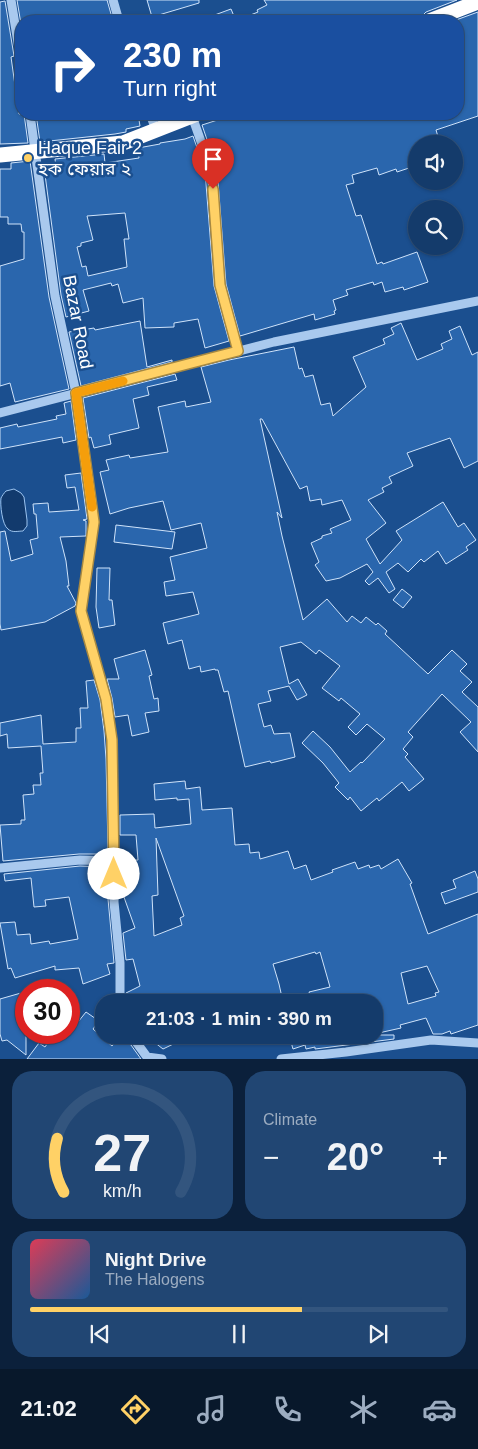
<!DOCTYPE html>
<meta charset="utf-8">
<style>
:root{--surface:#143b6b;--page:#214673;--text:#f1f3f6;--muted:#9dadc1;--line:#33557e;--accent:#ffd166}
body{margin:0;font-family:Arial,"Noto Sans Bengali",sans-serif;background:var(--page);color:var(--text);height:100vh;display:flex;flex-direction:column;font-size:19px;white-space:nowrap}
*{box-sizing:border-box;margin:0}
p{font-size:16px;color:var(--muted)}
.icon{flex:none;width:28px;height:28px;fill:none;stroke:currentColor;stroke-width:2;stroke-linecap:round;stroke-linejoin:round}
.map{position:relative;height:1059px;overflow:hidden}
.details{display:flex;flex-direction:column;gap:12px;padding:12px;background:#0b203b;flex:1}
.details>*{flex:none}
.hud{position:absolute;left:15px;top:15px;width:449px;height:105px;border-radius:20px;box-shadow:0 1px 4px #0004,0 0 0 1px var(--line);background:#1a4fa0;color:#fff;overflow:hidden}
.fabs{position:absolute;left:408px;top:135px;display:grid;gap:10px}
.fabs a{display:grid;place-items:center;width:55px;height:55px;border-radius:50%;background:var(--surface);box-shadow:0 1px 4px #0004,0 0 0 1px var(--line);font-size:25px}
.speed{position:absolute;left:15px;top:979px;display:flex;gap:10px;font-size:25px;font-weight:700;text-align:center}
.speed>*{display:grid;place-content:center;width:65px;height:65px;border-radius:50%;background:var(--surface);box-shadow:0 1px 4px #0004,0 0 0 1px var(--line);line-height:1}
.speed .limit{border:8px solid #d22;background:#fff;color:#111}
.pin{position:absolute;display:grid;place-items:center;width:42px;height:42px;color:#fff;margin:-51px -21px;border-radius:50% 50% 50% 0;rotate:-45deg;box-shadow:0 0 5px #0007}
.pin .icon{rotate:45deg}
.me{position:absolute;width:55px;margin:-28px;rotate:0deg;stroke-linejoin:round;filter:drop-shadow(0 0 4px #0008)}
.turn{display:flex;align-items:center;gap:18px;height:105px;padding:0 25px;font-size:22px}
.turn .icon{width:65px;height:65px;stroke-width:2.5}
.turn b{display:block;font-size:35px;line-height:42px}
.big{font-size:38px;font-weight:700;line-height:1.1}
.details .widget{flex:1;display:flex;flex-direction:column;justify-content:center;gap:8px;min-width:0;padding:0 18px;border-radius:20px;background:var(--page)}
.details .dial{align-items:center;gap:0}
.dial svg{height:130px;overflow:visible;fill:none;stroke:var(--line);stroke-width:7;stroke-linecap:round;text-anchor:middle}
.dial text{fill:var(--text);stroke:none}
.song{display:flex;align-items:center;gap:15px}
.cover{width:60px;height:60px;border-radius:8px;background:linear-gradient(135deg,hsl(350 70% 55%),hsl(210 70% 35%))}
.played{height:5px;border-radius:2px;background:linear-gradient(90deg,var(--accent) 65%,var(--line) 65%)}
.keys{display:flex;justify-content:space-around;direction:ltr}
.heat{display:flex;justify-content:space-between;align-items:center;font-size:28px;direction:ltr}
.details .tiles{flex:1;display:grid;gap:12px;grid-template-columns:1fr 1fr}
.widget:last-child{grid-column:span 2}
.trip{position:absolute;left:95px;top:994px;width:288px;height:50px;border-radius:20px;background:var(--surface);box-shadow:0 1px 4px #0004,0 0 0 1px var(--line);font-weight:700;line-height:50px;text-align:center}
.tabs{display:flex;height:80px;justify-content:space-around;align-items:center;background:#08182b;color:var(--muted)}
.tabs .icon{width:35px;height:35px}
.tabs .active{color:var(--accent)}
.tabs b{font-size:22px;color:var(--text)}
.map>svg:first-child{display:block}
</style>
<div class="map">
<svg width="478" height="1059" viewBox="0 0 478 1059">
<rect width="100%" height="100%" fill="#1b4f8f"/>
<!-- water -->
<path fill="#123a6d" stroke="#9cc4f0" d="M14,489L21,493L24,497L27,520V526L23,531C18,531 12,533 8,529C2,525 0,504 1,498C2,496 4,493 6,491Z"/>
<!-- building -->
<g fill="#2a66ad" stroke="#cfe3fa" fill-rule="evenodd">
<path d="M17,0H107L113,21H21V24Z"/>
<path d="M147,0H199V3L152,17Z"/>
<path d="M264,0H457L426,12L421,17L411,21H238V20L258,12L257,10L267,5Z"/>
<path d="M5,1L14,56L11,57L19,114H24L28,143L0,144V2Z"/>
<path d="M231,9L236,21H201V20Z"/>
<path d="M478,12V116L436,130L439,140L428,144H416V160L408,162L409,168L397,172L396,169L379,175L377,168L352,175L354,183L346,185L356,216L361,215L377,264L382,262L383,264L417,252L428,282L404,290L403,287L385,292L382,282L374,285L373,282L346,290L348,295L333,300L336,310L334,311L335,314L315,320L314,314L240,336L226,284L217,169L202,125L230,116L229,114H402L403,117L415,114H458V21L456,20Z"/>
<path d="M36,114H138L140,126L126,129V132L115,134L40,142Z"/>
<path d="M193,136L205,171L214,286L229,341L205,348L198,319L174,323V327L145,328L143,298L123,303L118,284L112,286L111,283L83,290L89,311L66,317L61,295L44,167H56L55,159L104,154L105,163L139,158L138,148L160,144V143L185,139ZM125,213L129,239H124L127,267L88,276L86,266L82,267L77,247L81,246V243L93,240L87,216Z"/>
<path d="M30,161L49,297L69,389L15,402L10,383L0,386V266L24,259V232H22L21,224H8V217H0V169H11V163Z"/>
<path d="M140,321L147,367L172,360V362L81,386L69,332L94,328L95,330Z"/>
<path d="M401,323L417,360L443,349L441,344L452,339L449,331L460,326L472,355L478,352V461L464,468L450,438L407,453L413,466L389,477L392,483L382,488L384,492L368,500L386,523L366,539L380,564L402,540L396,531L443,502L458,527L464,523L476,540L466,547L468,550L446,564L438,551L424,562L421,559L408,572L398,563L386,572L395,589L389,593L378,578L369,585L365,581L373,572L367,564L340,578L326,581L315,565L319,562L311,543L322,538V536L332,533L330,529L351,520L342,500L322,505L321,499L310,501L307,486L300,489L262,419H260L282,518L277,512L282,536L303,620L327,599L347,622L352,616L361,623L366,617L376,625L378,623L387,631L385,634L428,674L452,650L467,664L460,671L472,682L462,692L478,707V752L460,732L471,722L442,694L408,732L413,737L403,749L408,754L405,757L424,779L409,791L402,782L379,801L377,798L361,811L350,797L348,800L335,787L339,783L323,763L302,743L313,731L330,747L350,772L361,762L362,763L385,739L367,724L356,735L348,727L360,714L341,698L339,701L322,688L340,666L319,650L316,654L301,642L280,647L289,684L298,679L307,695L297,700L289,686L268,691L271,701L258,704L264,727L271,725L274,734L290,733L295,757L271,763L270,761L245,767L228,691L224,692L218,670H215V669L201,672L200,666L189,669L182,640L168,644L163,623L199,614L193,592L166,596L164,582L175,580L170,557L207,548L201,523L171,530L163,501L129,508L110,514L100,472L109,470L106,460L129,455L130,458L168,452L158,407L185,401L186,407L211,402L201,367L229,360L294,347L299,369L302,368L305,377L313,375L321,405L330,403L333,416L366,387L353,357L385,344L383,339L394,334L391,328Z"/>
<path d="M175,374L177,380L147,387L149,395L133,399L139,428L109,435L111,444L94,448L91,437L89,438L83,398Z"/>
<path d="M71,401L76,440L63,443L62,437L0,449V428L17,424L18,427L57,419L56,416L66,414L64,403Z"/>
<path d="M81,473L87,519L83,520L86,521V536L60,537L66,561L69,586H67L76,603L75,606L45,622L1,630L0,624V532L5,531L11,561L33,554L30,540L38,538L36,514H34L33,504L48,503L49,512L79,510L75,487L67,488L65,475Z"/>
<path d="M116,525L175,532L172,549L114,542Z"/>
<path d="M97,568H110L109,600H112L115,625L99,628L96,607Z"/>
<path d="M402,589L412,597L403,608L393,600Z"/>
<path d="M145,650L152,675L149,676L154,699L158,698L159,711L145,713L149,732L132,736L128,715L115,717L112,698L107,679H119L114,659Z"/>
<path d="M94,680L100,700L104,731L106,759L108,849L103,850V854H79L3,861L0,825L21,824V820H25L23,795L34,794L33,785H41L40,773H43L41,746L8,748L7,734L0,736V723L41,715L43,744L76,742V728H81L80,708H88L86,681Z"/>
<path d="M185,781L186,789L200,787L202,810L232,808L235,845L249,844L250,853L259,852L260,859L288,851L294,869L306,865L311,880L333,872L332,870L355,862L358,869L369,865L370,868L379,865L381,869L398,859L412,883L410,884L415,898L428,934L478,914V1025L451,1034L450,1031L442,1034H433L426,1018L400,1025L401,1028L374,1034V1002H312L309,992L330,987L320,952L316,954L315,952L273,964L279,984L283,1002H126V993L140,986L133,959L126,960L123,933L135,928L120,886V861L138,860L136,835H120V815L154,814L155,828L191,824L189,799L177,800V798L155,800L154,784ZM156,838L184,916L180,918L182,925L154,936L152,896L158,895ZM427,966L439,992L435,993L436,996L408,1004L401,973Z"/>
<path d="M80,866L105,867L114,963L107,964L110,974L83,984L79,968L55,970V966L15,978L11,968L8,969L0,923L15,922L17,935L30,934L31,944L49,941L50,944L78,939L69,897L45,900L46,906L34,907L31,878L5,881L4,874Z"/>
<path d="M475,871L478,879V892L445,904L441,893L456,888L453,880Z"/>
<path d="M21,993L26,1016V1055L7,1040L2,1041L0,1034V999Z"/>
<path d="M86,1012L99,1021L93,1029L112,1046L120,1037L131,1045L141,1059H27L39,1043L45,1047L55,1032H70Z"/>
<path d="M167,1035H192L163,1049L154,1042Z"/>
<path d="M289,1035H394V1039L315,1049V1047L306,1049L305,1045L293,1049Z"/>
</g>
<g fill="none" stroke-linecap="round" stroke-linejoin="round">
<!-- minor -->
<g stroke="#a9c9ee" stroke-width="9">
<path d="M11,0L21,61"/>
<path d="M113,0L119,21"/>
<path d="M30,114L55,296L76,393L94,522L81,611L106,699L112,740L114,814V902L120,963V1002"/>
<path d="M150,114L156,130"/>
<path d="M192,116L211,170L220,285L238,351"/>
<path d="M0,413L274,342L478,301"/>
<path d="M0,868L80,860L114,861"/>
<path d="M131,1035L147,1057L162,1059"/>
<path d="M281,1059L346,1052L431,1040L478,1043"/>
</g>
<!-- highway -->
<g stroke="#fff" stroke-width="15">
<path d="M429,21L478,2"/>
<path d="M0,155L123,143L197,114"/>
</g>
</g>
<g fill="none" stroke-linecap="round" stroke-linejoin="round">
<!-- route casing -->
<g stroke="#a68842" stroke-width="12">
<path id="route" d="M114,874L112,740L106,699L81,611L94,522L76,393L238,351L220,285L213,189"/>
</g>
<!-- route -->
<use href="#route" stroke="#ffd166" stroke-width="9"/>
<!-- slow -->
<path stroke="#f59e0b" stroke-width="9" d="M92,507L76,393L123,381"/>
</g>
<!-- markers -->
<circle fill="#ffd166" stroke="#1b4f8f" stroke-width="2" cx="28" cy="158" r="5"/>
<g text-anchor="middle" stroke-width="5" stroke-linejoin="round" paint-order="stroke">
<!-- poi labels -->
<g font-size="18" fill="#fff" stroke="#1b4f8f" text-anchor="start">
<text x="38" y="154">Haque Fair 2<tspan x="38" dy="21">হক ফেয়ার ২</tspan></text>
</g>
<!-- street labels -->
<g font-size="18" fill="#fff" stroke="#1b4f8f">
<text transform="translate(78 322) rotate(79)" y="6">Bazar Road</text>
</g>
</g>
</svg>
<div class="fabs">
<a><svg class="icon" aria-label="sound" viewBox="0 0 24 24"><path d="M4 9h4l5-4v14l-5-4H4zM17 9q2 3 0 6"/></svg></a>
<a><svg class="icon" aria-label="search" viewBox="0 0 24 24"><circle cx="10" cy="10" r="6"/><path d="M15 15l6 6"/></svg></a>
</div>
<div class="speed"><div class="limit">30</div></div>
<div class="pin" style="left:213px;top:189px;background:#d93025"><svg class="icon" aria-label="arrive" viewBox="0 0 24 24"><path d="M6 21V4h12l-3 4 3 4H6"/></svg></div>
<svg class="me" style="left:114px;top:874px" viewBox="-20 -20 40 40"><circle r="19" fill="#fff"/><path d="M0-13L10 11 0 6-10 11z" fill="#ffd166"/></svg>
<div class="trip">21:03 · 1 min · 390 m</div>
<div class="hud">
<div class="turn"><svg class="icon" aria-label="right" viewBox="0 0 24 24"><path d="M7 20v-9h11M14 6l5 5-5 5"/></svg><div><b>230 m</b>Turn right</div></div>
</div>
</div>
<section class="details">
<div class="tiles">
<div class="widget dial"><svg viewBox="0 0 100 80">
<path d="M14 69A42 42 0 1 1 86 69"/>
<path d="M14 69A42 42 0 0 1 10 36" stroke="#ffd166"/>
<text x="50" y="56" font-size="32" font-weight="700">27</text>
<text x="50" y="72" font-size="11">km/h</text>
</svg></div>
<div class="widget"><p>Climate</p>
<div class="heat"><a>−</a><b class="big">20°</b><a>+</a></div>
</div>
<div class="widget">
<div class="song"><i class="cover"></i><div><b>Night Drive</b><p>The Halogens</p></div></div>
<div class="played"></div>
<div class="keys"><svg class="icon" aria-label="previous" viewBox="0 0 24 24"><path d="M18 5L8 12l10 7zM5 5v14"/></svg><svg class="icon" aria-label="pause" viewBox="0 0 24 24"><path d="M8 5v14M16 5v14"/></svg><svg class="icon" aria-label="next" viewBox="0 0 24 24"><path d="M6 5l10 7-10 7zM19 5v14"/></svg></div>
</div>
</div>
</section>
<nav class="tabs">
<b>21:02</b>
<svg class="icon active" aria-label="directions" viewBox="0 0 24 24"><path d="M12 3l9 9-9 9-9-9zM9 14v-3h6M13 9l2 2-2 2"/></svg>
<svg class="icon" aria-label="music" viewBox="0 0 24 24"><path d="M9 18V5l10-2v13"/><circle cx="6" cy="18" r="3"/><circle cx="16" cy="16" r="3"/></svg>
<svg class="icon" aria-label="phone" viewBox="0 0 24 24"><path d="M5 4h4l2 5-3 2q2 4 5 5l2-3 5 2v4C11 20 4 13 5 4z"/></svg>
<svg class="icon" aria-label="climate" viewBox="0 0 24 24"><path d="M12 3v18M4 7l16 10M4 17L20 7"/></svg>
<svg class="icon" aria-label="car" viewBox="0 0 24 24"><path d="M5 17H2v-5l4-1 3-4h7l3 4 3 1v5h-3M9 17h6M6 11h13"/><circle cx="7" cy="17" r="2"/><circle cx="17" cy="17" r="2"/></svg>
</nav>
